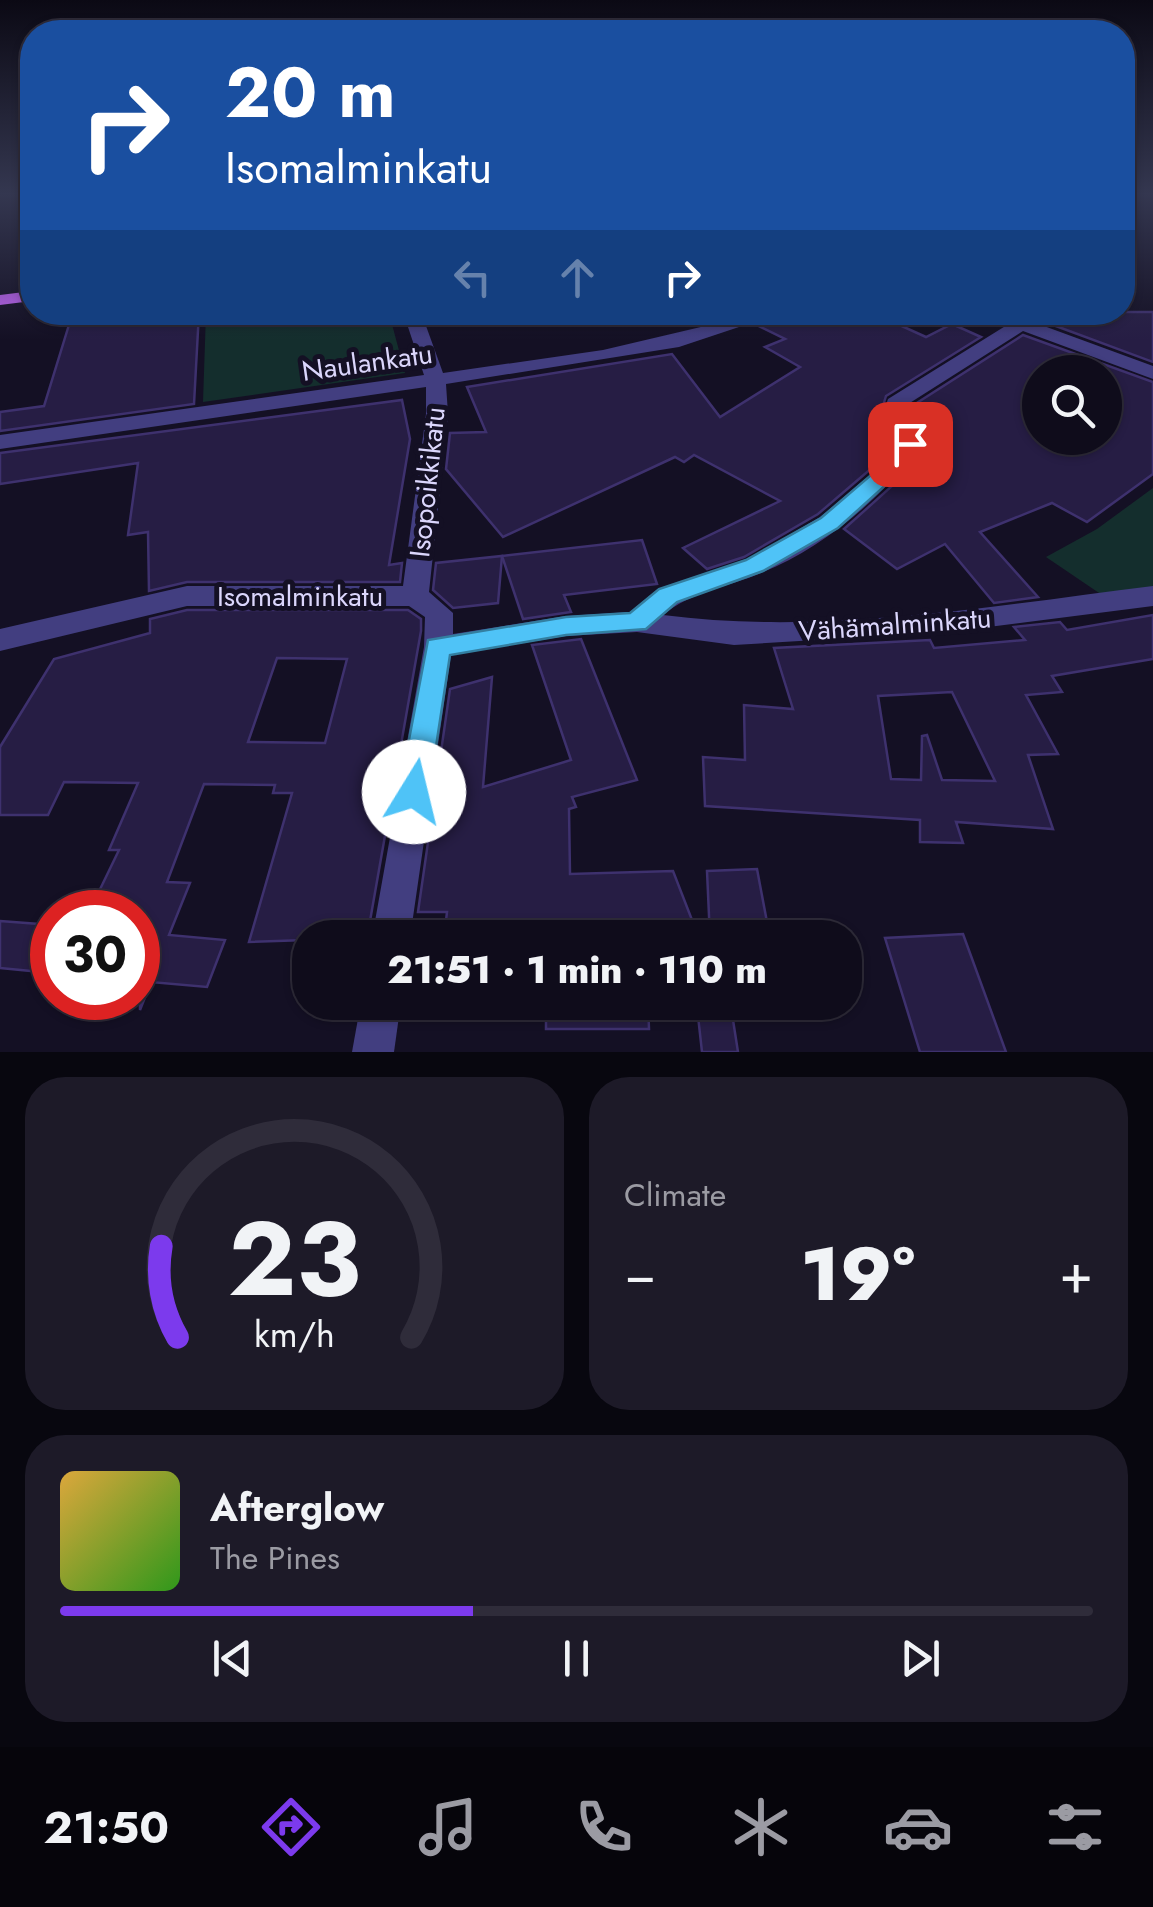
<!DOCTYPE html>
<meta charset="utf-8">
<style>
:root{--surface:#0f0c1b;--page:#1d1a28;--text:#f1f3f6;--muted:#9b9ba3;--line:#2f2c3a;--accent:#7c3aed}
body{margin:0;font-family:Jost,sans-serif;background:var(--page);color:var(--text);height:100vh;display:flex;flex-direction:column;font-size:38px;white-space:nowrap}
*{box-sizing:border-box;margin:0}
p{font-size:32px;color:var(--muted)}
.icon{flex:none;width:55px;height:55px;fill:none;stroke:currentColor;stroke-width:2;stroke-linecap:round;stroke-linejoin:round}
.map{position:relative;height:1052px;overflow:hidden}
.drawer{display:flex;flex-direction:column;gap:25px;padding:25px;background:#08070f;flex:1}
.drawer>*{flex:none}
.top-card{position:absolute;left:20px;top:20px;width:1115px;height:305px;border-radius:40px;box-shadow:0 2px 8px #0004,0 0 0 2px var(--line);background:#1a4fa0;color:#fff;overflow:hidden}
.fabs{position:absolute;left:1022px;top:355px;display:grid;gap:20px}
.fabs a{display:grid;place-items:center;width:100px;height:100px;border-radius:50%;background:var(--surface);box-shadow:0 2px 8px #0004,0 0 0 2px var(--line);font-size:50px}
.speed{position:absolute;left:30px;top:890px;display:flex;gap:20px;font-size:50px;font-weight:700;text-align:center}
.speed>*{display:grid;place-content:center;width:130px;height:130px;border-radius:50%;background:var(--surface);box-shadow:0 2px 8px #0004,0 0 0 2px var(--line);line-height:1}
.speed .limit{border:15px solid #d22;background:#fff;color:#111}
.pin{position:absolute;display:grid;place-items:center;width:85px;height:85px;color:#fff;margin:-42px;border-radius:20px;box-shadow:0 5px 15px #0006}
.me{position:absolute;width:110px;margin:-55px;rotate:9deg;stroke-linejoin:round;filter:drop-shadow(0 0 8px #0008)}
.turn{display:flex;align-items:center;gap:35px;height:210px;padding:0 40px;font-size:45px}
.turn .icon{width:130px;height:130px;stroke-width:2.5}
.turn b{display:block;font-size:70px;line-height:85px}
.lanes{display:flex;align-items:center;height:95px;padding:0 40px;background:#0003;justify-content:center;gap:50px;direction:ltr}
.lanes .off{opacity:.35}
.big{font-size:75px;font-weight:800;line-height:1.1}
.drawer .tile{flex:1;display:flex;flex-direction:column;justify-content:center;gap:15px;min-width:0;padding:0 35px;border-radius:40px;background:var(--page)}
.drawer .dial{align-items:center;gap:0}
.dial svg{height:260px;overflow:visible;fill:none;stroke:var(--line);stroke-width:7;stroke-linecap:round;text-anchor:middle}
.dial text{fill:var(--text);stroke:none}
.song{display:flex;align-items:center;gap:30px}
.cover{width:120px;height:120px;border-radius:15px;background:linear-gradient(135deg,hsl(40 70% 55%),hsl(110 70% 35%))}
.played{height:10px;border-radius:5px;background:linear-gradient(90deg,var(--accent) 40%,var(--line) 40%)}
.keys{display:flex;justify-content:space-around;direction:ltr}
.heat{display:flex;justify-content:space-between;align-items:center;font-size:55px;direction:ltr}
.drawer .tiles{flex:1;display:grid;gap:25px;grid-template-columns:1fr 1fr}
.tile:last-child{grid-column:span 2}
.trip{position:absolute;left:292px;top:920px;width:570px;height:100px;border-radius:40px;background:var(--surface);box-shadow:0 2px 8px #0004,0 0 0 2px var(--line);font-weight:800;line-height:100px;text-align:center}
.dock{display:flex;height:160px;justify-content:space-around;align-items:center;background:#06050b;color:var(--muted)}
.dock .icon{width:70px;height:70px}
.dock .on{color:var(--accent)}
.dock b{font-size:45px;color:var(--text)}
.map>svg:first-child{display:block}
</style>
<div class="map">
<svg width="1153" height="1052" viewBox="0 0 1153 1052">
<rect width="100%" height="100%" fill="#141024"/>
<!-- green -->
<g fill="#142e2d">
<path d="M206,313H389L405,373L203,402Z"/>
<path d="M1153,488V588L1105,597L1046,557L1097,529Z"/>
</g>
<!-- building -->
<g fill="#261d44" stroke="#3e316e" stroke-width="2.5" fill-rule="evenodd">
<path d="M90,312H199L194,404L0,431V412L44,406L72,315Z"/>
<path d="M730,312H824L845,322L871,312L926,337L952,324L981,337L886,396L879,419L894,444L880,461L818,514L744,557L707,569L683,548L780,501L694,455L684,462L675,457L503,537L446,469L450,433L486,432L467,387L672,354L720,417L800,367L765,347L785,339Z"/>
<path d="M1046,312H1153V362L1037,319Z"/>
<path d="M1023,335L1153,382V474L1087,522L1052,503L980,532L1038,597L994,603L945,544L897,569L844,529L892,486L924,446L908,415L909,408ZM1040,372H1105V438H1040Z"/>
<path d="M402,400L410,439L389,565L402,563L400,582H187L149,591L148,532L128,535L138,463L0,484V453Z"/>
<path d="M642,540L657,584L564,595L571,612L523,619L502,556Z"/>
<path d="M502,556L498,603L453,608L433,590L436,563Z"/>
<path d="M187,610H408L421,619V631L367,938L249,942L292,793H273L275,785L204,784L167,882L190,883L169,935L225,940L207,987L151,982L140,1010L138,912L90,910L119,850H109L138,783L64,782L48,815H0V747L54,659L150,633V619ZM277,658L347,659L325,743L248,742Z"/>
<path d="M1153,615V659L1052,676L1062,692L1026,695L1058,754L1028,755L1053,829L956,822L963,843L920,842V820L705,806L703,757L745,760L744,705L793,709L774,648L930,640L934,648L1025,640L1014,627L1060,622L1067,630ZM952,692L995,781L942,780L927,735L922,736L921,780L891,779L878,696Z"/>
<path d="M581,639L637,780L572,797L576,807L569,809L570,874L673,871L699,938H444L447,912H418L450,689L492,677L483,787L571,760L532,645Z"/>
<path d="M757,869L770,938H710L707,871Z"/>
<path d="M0,921L52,925V973L0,968Z"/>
<path d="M963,934L1006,1052H920L885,938Z"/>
<path d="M546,1002H648L649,1029H546Z"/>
<path d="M697,1007H731L738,1052H702Z"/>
</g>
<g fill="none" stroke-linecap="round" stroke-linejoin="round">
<!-- minor -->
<g fill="#423e80" fill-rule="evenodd">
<path d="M403,312H421L443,373L603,350L739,318L748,324L679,347L446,384L448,414L429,592L453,613V634L566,616L630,612L658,589L746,560L820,517L883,464L899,444L882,417L888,399L1007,325L979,312H1006L1153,366V379L1023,331L905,406L904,416L921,444C883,498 823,548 761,573C728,587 690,592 663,615C824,636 992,606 1153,586V606L949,632L734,645L637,632L566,636L451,655L410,938H372L424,647L425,617L409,606H187L0,651V629L187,586H403L426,414V387L0,449V435L424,375Z"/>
<path d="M361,1002H401L394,1052H352Z"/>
</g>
<!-- major -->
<path fill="#c164f5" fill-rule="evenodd" d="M32,291V301L0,305V295Z"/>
</g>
<!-- sky -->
<linearGradient id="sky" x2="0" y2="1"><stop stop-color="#0b0914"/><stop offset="0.57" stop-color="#343750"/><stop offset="1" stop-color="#343750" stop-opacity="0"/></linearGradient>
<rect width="1153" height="340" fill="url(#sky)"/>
<!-- route -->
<path fill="#4fc3f7" stroke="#337fa1" stroke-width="2.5" d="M910,438L920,444L899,473L838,528L763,571L677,602L646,629L566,635L450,655L429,792L425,802L414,805L403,802L399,792L428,640L566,617L630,613L659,589L746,560L821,518L884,464L903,440Z"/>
<g text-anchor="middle" stroke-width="10" stroke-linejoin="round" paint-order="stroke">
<!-- street labels -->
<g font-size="28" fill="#dbd6fc" stroke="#141024">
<text transform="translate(367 362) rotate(-8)" y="10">Naulankatu</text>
<text transform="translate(427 482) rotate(-84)" y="10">Isopoikkikatu</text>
<text x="300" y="606">Isomalminkatu</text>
<text transform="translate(895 624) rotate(-4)" y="10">Vähämalminkatu</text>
</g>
</g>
</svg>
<div class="fabs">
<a><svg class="icon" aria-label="search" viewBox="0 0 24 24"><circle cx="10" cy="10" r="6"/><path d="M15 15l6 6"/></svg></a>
</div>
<div class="speed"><div class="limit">30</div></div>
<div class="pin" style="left:910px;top:444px;background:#d93025"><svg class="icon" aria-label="arrive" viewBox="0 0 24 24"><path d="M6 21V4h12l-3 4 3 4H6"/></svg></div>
<svg class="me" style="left:414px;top:792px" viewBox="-20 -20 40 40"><circle r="19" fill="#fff"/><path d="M0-13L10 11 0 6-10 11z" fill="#4fc3f7"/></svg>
<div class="trip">21:51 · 1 min · 110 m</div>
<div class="top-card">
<div class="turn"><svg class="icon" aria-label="right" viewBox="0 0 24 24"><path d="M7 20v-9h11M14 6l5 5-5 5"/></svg><div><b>20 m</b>Isomalminkatu</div></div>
<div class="lanes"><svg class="icon off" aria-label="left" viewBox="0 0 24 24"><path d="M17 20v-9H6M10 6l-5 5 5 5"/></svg><svg class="icon off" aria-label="ahead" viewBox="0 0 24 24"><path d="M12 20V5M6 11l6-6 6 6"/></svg><svg class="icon" aria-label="right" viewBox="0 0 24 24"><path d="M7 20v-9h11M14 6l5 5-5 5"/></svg></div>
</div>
</div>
<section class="drawer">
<div class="tiles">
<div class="tile dial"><svg viewBox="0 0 100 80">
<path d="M14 69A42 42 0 1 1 86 69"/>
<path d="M14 69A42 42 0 0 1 9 41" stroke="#7c3aed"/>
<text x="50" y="56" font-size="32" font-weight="700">23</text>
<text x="50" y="72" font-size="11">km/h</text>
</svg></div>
<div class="tile"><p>Climate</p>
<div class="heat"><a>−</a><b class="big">19°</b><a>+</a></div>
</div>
<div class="tile">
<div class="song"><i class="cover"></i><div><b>Afterglow</b><p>The Pines</p></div></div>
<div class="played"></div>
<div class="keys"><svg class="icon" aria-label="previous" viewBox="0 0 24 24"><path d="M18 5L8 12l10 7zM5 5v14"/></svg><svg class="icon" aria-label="pause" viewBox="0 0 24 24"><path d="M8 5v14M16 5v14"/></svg><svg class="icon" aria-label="next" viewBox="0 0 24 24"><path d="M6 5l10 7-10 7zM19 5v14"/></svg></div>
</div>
</div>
</section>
<nav class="dock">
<b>21:50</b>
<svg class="icon on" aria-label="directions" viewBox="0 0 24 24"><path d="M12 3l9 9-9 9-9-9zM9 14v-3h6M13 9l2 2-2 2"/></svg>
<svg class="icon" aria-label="music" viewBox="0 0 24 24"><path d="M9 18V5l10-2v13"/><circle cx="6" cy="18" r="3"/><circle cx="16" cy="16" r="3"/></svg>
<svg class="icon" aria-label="phone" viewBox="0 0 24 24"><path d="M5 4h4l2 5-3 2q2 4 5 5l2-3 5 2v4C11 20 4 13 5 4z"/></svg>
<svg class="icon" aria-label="climate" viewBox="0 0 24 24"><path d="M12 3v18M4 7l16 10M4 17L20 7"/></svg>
<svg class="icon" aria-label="car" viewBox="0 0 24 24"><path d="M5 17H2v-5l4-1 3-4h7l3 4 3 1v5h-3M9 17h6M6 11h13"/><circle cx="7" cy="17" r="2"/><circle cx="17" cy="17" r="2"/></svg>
<svg class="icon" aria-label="filters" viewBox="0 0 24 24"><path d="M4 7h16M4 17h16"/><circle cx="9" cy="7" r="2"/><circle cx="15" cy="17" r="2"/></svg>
</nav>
